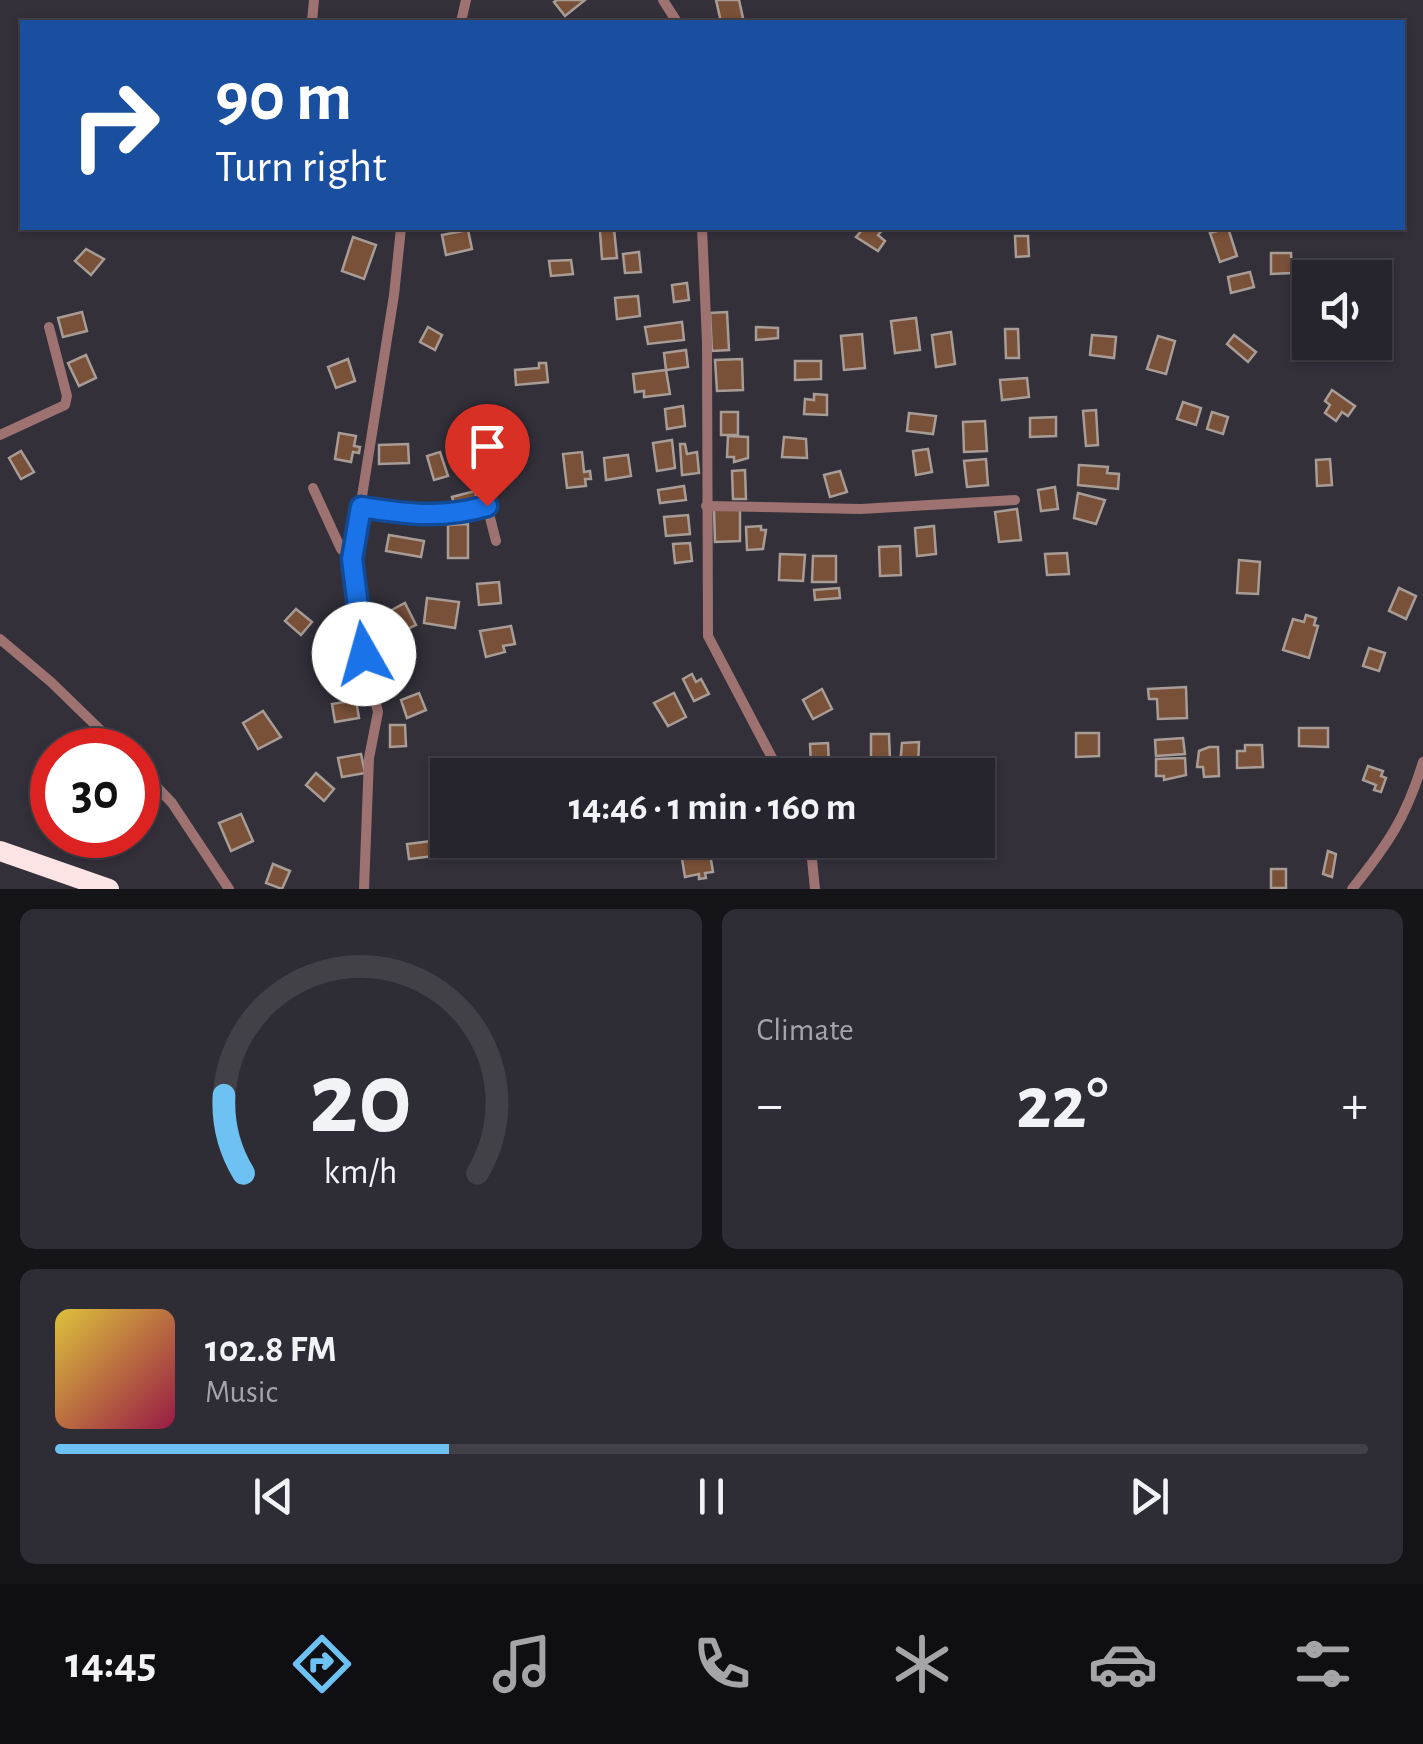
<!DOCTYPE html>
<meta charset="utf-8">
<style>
:root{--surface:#26242c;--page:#2e2c34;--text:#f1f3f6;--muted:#a4a4a9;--line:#424148;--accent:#6ec2f3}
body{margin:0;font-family:"Alegreya Sans",sans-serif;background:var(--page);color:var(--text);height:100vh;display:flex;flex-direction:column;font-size:38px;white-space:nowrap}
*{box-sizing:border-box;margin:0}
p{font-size:32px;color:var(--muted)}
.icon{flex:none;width:55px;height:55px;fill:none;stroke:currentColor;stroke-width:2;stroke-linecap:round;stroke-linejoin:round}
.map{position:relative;height:889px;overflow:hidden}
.details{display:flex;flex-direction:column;gap:20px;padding:20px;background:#151418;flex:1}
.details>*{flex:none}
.hud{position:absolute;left:20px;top:20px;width:1385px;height:210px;border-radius:0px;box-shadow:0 2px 8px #0004,0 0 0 2px var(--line);background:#1a4fa0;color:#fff;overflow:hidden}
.tools{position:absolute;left:1292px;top:260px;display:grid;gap:20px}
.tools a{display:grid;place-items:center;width:100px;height:100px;border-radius:0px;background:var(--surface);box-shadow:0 2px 8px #0004,0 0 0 2px var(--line);font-size:50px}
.speed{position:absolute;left:30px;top:728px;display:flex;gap:20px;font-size:50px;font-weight:700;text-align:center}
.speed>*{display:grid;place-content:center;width:130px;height:130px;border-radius:50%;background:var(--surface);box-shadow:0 2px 8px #0004,0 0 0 2px var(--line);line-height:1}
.speed .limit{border:15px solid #d22;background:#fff;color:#111}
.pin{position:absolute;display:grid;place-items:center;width:85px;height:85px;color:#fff;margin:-102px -42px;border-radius:50% 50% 50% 0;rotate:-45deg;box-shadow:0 0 10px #0007}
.pin .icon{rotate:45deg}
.me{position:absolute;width:110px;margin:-55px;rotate:353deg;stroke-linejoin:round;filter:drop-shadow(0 0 8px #0008)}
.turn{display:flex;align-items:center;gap:35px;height:210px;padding:0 30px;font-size:45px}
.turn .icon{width:130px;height:130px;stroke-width:2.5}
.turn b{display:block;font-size:70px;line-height:85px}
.big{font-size:75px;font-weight:700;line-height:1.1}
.details .widget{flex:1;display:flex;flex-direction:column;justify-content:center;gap:15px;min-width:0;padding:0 35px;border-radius:15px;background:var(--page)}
.details .dial{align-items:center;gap:0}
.dial svg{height:260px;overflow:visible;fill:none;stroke:var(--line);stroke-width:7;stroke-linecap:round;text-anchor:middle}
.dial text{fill:var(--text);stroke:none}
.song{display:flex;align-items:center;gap:30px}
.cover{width:120px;height:120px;border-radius:15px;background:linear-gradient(135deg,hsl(50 70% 55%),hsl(340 70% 35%))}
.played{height:10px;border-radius:5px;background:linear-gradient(90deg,var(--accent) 30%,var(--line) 30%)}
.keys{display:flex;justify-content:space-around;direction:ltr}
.heat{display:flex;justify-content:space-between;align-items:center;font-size:55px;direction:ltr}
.details .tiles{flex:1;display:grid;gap:20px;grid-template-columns:1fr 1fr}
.widget:last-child{grid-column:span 2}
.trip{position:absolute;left:430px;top:758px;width:565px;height:100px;border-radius:0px;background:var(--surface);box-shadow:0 2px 8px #0004,0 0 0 2px var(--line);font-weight:700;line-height:100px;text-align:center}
.dock{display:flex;height:160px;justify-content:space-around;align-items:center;background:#0f0e12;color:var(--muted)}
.dock .icon{width:70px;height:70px}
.dock .active{color:var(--accent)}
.dock b{font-size:45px;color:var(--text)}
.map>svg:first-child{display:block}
</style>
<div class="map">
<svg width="1423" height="889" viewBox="0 0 1423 889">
<rect width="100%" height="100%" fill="#33303a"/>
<!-- building -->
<g fill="#795038" stroke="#a89c96" stroke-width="2.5">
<path d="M557,0H585L565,16L554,2Z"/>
<path d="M716,0H739L743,18L736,22H721Z"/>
<path d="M864,228H884L878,235L885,241L878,251L856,237Z"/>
<path d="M1228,228L1237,256L1220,262L1210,233Z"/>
<path d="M614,229L617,258L602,259L600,231Z"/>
<path d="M468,230L472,249L446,255L442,235Z"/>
<path d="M1015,236H1028L1029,256L1016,257Z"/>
<path d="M353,237L376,245L364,279L342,271Z"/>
<path d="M86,249L104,259L91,275L75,261Z"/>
<path d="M639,252L641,272L625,273L623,254Z"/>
<path d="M1271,253H1291L1292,273L1271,274Z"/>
<path d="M571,260L573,274L551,276L549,261Z"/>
<path d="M1250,272L1254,287L1231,293L1228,277Z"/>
<path d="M687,283L689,300L674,302L672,285Z"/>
<path d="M638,296L640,316L617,319L615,298Z"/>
<path d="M82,312L87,331L63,337L58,318Z"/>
<path d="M727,312L729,350L712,351L710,313Z"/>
<path d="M916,318L920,350L895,353L891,321Z"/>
<path d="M682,322L684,340L648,344L645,327Z"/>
<path d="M428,327L442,335L435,350L420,342Z"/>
<path d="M756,327L778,328V338L756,340Z"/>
<path d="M1005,329H1018L1019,358H1006Z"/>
<path d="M951,332L955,364L936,367L932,335Z"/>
<path d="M862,334L865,368L844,370L841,336Z"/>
<path d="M1092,335L1116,337L1114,358L1090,355Z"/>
<path d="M1234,335L1256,352L1248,362L1227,344Z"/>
<path d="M1158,336L1175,341L1166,374L1147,369Z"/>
<path d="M686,350L688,367L666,370L664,353Z"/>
<path d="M86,355L96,378L79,386L68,363Z"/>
<path d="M348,359L355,381L336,388L328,367Z"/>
<path d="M742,359L743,390L717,391L715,360Z"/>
<path d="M795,361H821V379L795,380Z"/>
<path d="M539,363H546L548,382L516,385L515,370L539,368Z"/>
<path d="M666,370L670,394L644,397V391L635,392L633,374Z"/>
<path d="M1027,378L1029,397L1002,400L1000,380Z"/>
<path d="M1332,390L1355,406L1348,416L1342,412L1336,421L1325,413L1330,405L1325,401Z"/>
<path d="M814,394L827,395V415L804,414L805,399L814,400Z"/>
<path d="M1183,402L1201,408L1196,425L1177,419Z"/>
<path d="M683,406L685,426L667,429L665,409Z"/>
<path d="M1096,410L1098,445L1086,446L1083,411Z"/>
<rect x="721" y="412" width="17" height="23"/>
<path d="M1212,412L1228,417L1223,434L1207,429Z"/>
<path d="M909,413L936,416L933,434L907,431Z"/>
<path d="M1056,417V436L1030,437V418Z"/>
<path d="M985,421L987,451L964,452L963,422Z"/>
<path d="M339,433L356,436L354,446L360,447L359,453L353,452L351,462L335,459Z"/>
<path d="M728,436L748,437V458L734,462V457H727Z"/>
<path d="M784,437L806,439L807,458L782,457Z"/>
<path d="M672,440L675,468L657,471L653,443Z"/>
<path d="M408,444L409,463L379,464V445Z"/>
<path d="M680,444H685L687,454L697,452L699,473L682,475Z"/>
<path d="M928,449L932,472L916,475L913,451Z"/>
<path d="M21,451L34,472L21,479L9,458Z"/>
<path d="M440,452L448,476L434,480L427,456Z"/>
<path d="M582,452L584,472L590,471L591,479H585L586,486L567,488L563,454Z"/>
<path d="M628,455L631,476L606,480L604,458Z"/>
<path d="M986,459L988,485L967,487L964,461Z"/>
<path d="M1330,459L1332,485L1317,486L1316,460Z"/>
<path d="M1079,465L1108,467L1107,473L1119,474L1118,489L1078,485Z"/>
<path d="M745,470L746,499H733L732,471Z"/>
<path d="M840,471L847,492L830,497L824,475Z"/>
<path d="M684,486L686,500L660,503L658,490Z"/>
<path d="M1055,487L1058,509L1041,511L1038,490Z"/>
<path d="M475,491L478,505L456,510L452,497Z"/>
<path d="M1078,493L1105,500L1096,524L1074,518Z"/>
<path d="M714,509H740V541L715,542Z"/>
<path d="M1017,509L1021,540L999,542L995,512Z"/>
<path d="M688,515L690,534L666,536L664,517Z"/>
<path d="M468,524V558H448V525Z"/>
<path d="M761,526V530H766L763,549L747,550L746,527Z"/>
<path d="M934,526L936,554L917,556L915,528Z"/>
<path d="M389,535L424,541L421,557L386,551Z"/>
<path d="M690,543L692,561L675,563L673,544Z"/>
<path d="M900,546L901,575L880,576L879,547Z"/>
<path d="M1067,553L1069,574L1047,575L1045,554Z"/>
<path d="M780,554L805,555L803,581L779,580Z"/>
<path d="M813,556H836V582H812Z"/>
<path d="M1239,560L1260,562L1258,594L1237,593Z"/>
<path d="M499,582L501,603L479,605L477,584Z"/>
<path d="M839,588L840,598L815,600L814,590Z"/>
<path d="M1399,588L1416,596L1406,619L1389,611Z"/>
<path d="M427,598L459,602L455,628L424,623Z"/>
<path d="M405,603L416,625L395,635L384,614Z"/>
<path d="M296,609L312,622L301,635L285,621Z"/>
<path d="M1306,615L1316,618L1314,625L1318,626L1309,658L1283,650L1293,619L1304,622Z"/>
<path d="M511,626L515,644L503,646L505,652L486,657L480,631Z"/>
<path d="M409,642L415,657L399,663L394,648Z"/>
<path d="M1369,648L1385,653L1379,671L1363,666Z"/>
<path d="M354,656L358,675L331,680L327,662Z"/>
<path d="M692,674L696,682L701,679L709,694L694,701L683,679Z"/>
<path d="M1186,687L1187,718L1158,719L1157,699H1149L1148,689Z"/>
<path d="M822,689L832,709L813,719L803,700Z"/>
<path d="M419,693L426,710L407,718L401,700Z"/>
<path d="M674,693L686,717L668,726L654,703Z"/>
<path d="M356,700L359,718L335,722L332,704Z"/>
<path d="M263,711L281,737L258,749L243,723Z"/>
<path d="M390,725H405L406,746L390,747Z"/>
<path d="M1299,728H1328V747L1299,746Z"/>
<path d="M1076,733H1099V756L1076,757Z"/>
<path d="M871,734H889L890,760L871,761Z"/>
<path d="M1183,738L1185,754L1156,756L1155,740Z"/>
<path d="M919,742L918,765L900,766L902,743Z"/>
<path d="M828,743L829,765L811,766L810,744Z"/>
<path d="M1245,745H1262L1263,767L1237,768V751H1245Z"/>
<path d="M1209,747H1218L1219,776L1204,777L1203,767H1197L1199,751Z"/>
<path d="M361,754L365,773L342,777L338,758Z"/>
<path d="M1185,758L1186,775L1164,780V776H1156V759Z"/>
<path d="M1368,766L1383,771L1381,776L1386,778L1381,792L1374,790L1376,785L1363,780Z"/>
<path d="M316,773L334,789L324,801L306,785Z"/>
<path d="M241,814L253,841L231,851L219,823Z"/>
<path d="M432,841L434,856L409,859L407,844Z"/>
<path d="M1328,851L1336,854L1332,877L1323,874Z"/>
<path d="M710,854L713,872L705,873L706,878L699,879V874L685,877L682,859Z"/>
<path d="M273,864L290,871L282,889L266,883Z"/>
<rect x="1271" y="869" width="15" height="19"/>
</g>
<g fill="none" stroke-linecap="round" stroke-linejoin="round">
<!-- street -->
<g stroke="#9e7270" stroke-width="10">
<path d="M663,0L677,22"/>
<path d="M312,22L314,0"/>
<path d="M461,22L466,0"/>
<path d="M702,228L707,342L708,636L781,775"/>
<path d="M0,435L65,405L67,396L49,327"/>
<path d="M313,488L341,549L352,559"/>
<path d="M706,506L861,509L1015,500"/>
<path d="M361,507C406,514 442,518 487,506L496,541"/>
<path d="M0,639L51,682L121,750"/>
<path d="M138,767L172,803L229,889"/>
<path d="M810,840L815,889"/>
<path d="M364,889L369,758L378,712L364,655L352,559L394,295L401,228"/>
<path d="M1352,889C1388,844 1406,818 1423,762"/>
</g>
<!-- highway -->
<path stroke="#fbe4e3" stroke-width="20" d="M0,851L109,889"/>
</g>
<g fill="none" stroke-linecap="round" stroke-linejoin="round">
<!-- route casing -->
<g stroke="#114b97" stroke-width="25">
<path id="route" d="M364,654L352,559L361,507C406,514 442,519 487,506"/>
</g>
<!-- route -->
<use href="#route" stroke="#1a73e8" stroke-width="18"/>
</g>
</svg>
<div class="tools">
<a><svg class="icon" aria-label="sound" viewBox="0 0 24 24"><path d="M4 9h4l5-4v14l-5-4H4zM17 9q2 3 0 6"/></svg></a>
</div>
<div class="speed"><div class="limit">30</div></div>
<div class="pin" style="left:487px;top:506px;background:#d93025"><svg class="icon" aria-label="arrive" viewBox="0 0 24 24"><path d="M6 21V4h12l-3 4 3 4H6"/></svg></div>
<svg class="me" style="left:364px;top:654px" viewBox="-20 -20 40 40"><circle r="19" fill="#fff"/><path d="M0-13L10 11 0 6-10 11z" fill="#1a73e8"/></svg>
<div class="trip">14:46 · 1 min · 160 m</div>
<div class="hud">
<div class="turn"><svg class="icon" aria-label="right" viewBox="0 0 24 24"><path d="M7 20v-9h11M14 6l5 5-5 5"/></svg><div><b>90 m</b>Turn right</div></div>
</div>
</div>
<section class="details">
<div class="tiles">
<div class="widget dial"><svg viewBox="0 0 100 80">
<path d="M14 69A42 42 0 1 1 86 69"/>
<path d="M14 69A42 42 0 0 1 8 45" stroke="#6ec2f3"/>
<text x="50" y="56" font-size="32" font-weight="700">20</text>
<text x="50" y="72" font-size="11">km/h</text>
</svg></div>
<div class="widget"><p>Climate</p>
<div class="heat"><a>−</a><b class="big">22°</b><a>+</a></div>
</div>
<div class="widget">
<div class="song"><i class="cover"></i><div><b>102.8 FM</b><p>Music</p></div></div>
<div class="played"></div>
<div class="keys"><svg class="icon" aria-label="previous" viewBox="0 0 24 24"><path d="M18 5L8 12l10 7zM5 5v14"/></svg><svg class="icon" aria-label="pause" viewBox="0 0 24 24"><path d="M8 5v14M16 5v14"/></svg><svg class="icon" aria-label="next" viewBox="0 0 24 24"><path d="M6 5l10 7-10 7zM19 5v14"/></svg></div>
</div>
</div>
</section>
<nav class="dock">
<b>14:45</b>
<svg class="icon active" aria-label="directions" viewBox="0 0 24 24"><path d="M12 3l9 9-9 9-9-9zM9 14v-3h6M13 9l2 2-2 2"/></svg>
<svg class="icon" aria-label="music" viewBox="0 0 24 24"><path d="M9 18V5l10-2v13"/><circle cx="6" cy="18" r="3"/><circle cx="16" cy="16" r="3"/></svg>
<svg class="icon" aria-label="phone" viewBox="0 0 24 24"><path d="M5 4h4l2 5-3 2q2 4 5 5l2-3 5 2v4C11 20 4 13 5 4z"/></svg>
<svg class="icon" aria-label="climate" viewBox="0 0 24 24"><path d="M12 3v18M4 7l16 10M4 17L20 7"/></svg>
<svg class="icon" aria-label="car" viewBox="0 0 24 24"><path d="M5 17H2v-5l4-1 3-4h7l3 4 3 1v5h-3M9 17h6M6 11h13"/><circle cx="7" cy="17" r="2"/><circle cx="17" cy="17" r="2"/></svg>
<svg class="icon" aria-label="filters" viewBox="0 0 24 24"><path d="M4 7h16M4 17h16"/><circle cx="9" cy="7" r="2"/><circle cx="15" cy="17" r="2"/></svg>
</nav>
